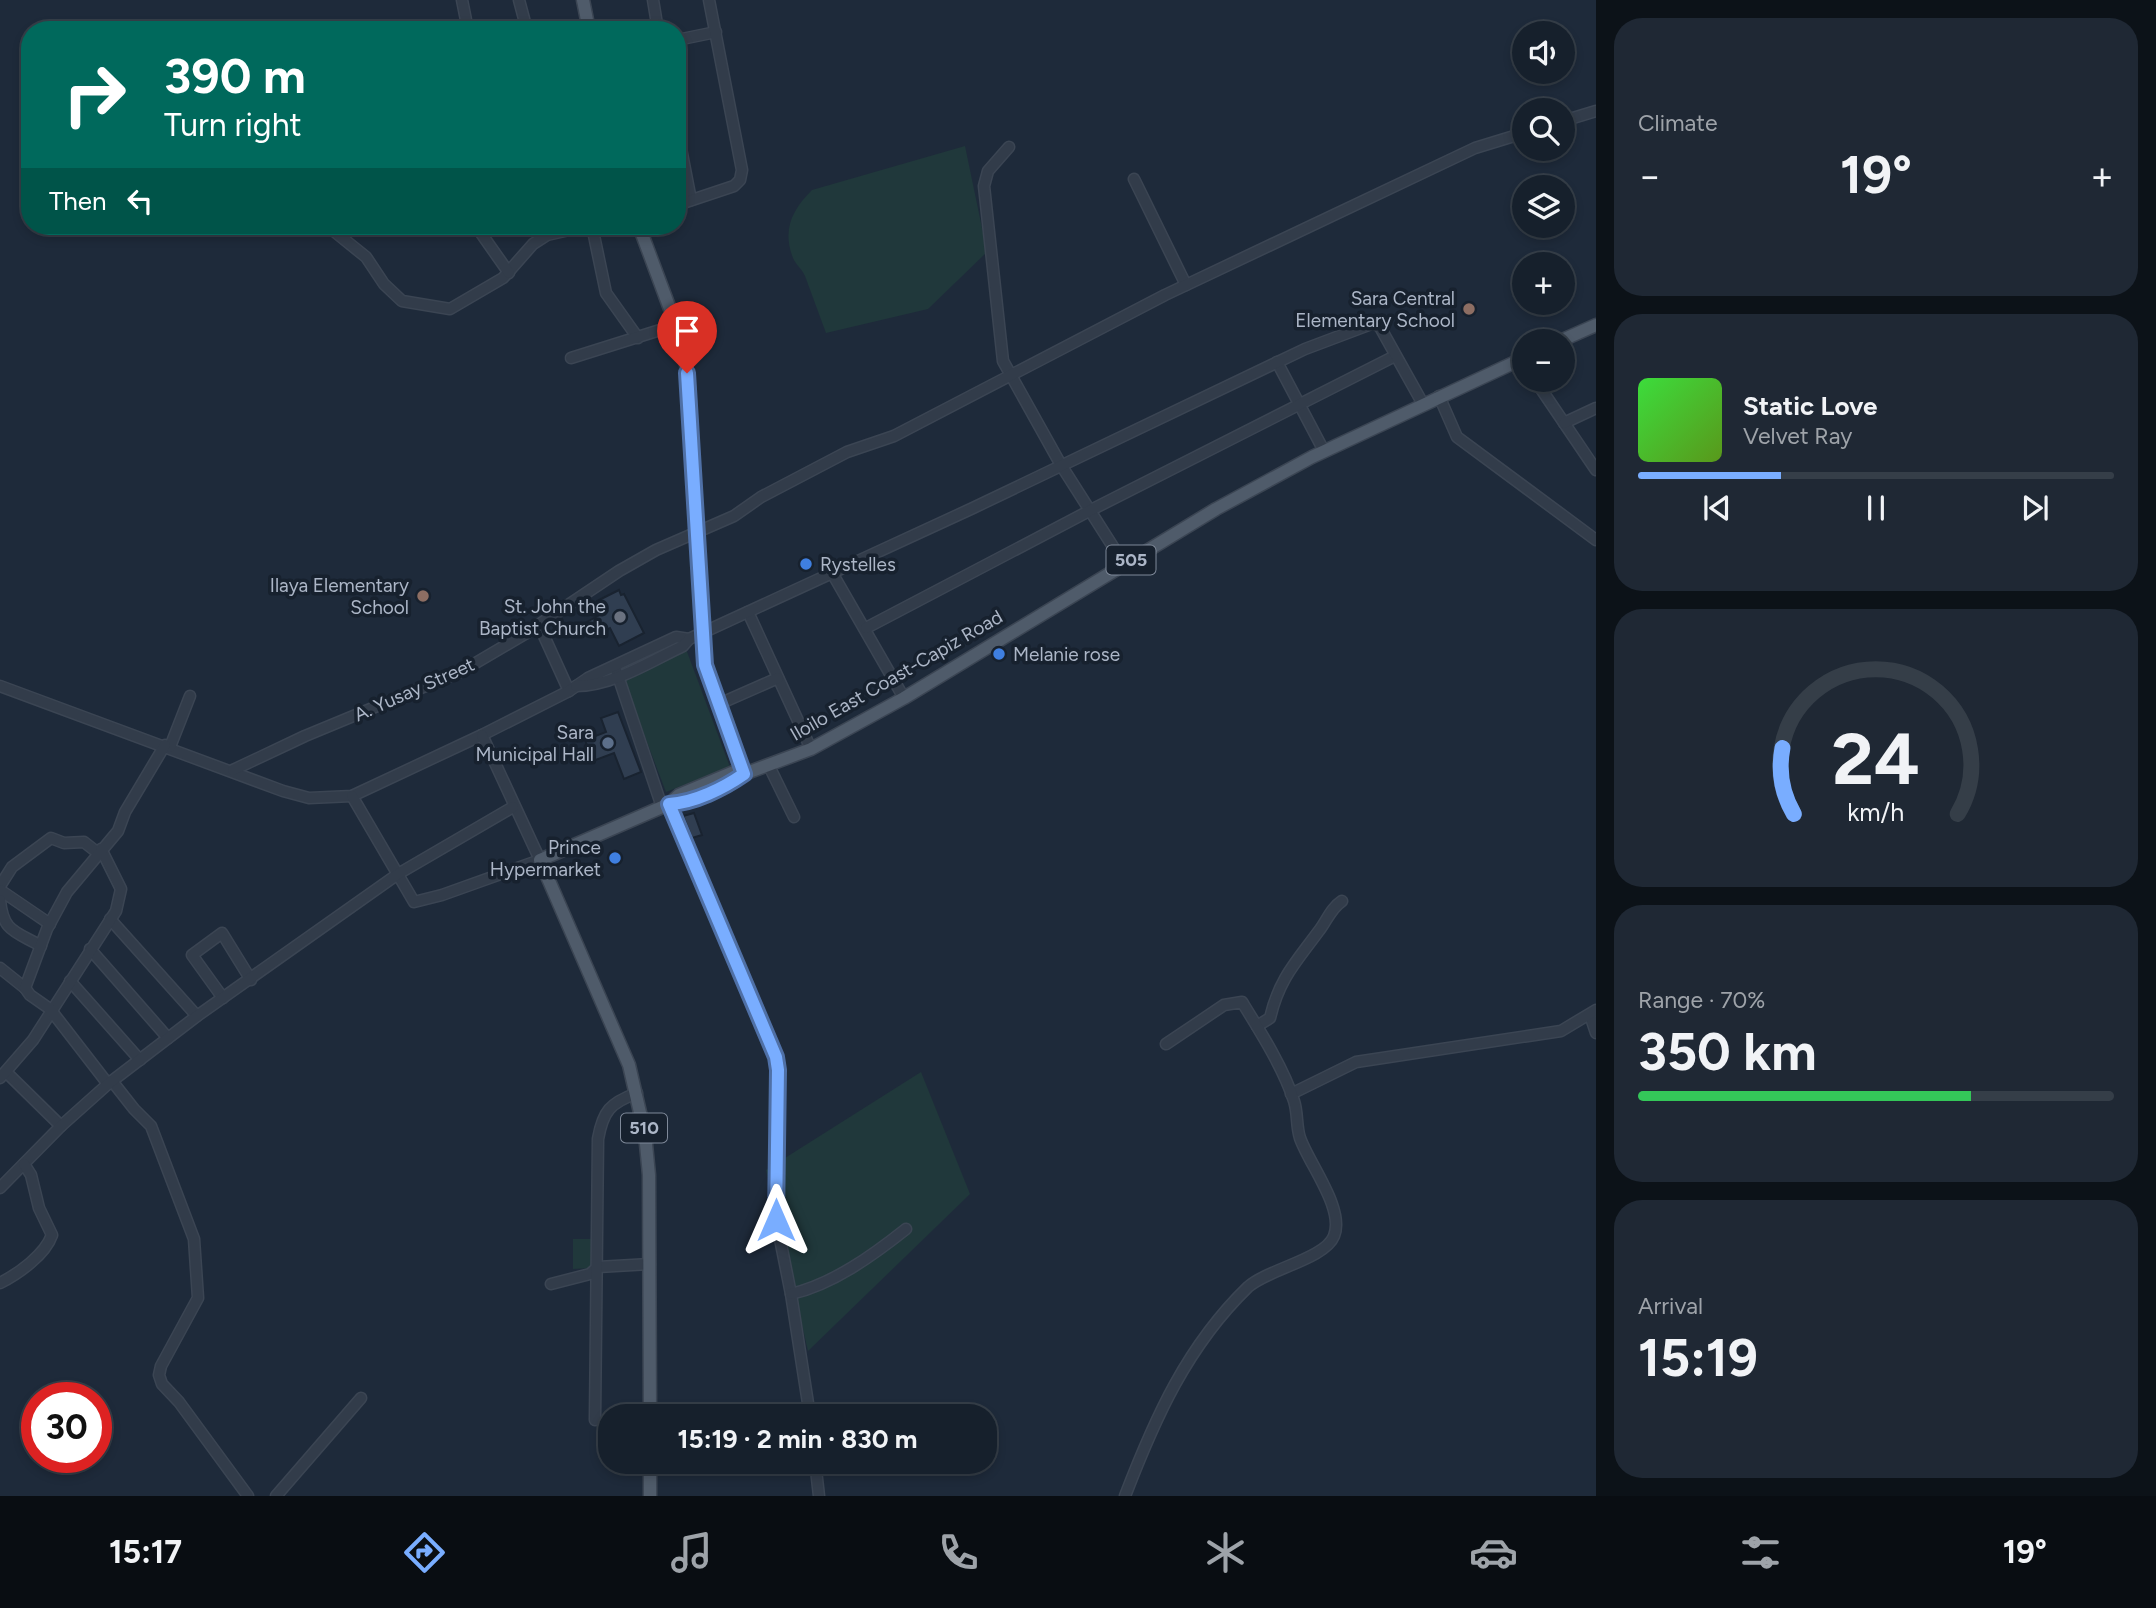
<!DOCTYPE html>
<meta charset="utf-8">
<style>
:root{--surface:#16202c;--page:#1f2834;--text:#f1f3f6;--muted:#9ea3a9;--line:#353e48;--accent:#79adff}
body{margin:0;font-family:Figtree,sans-serif;background:var(--page);color:var(--text);height:100vh;display:flex;flex-direction:column;font-size:26px;white-space:nowrap}
*{box-sizing:border-box;margin:0}
p{font-size:23px;color:var(--muted)}
.icon{flex:none;width:38px;height:38px;fill:none;stroke:currentColor;stroke-width:2;stroke-linecap:round;stroke-linejoin:round}
.map{position:relative;flex:1;overflow:hidden}
.side{display:flex;flex-direction:column;gap:18px;padding:18px;background:#0c1218;width:560px}
.side>*{flex:none}
.guide{position:absolute;left:21px;top:21px;width:665px;height:214px;border-radius:28px;box-shadow:0 4px 10px #0003,0 0 0 2px var(--line);background:#00695c;color:#fff;overflow:hidden}
.fabs{position:absolute;left:1512px;top:21px;display:grid;gap:14px}
.fabs a{display:grid;place-items:center;width:63px;height:63px;border-radius:50%;background:var(--surface);box-shadow:0 4px 10px #0003,0 0 0 2px var(--line);font-size:35px}
.speed{position:absolute;left:21px;top:1382px;display:flex;gap:14px;font-size:35px;font-weight:700;text-align:center}
.speed>*{display:grid;place-content:center;width:91px;height:91px;border-radius:50%;background:var(--surface);box-shadow:0 4px 10px #0003,0 0 0 2px var(--line);line-height:1}
.speed .limit{border:10px solid #d22;background:#fff;color:#111}
.pin{position:absolute;display:grid;place-items:center;width:60px;height:60px;color:#fff;margin:-72px -30px;border-radius:50% 50% 50% 0;rotate:-45deg;box-shadow:0 0 7px #0007}
.pin .icon{rotate:45deg}
.me{position:absolute;width:77px;margin:-38px;rotate:0deg;stroke-linejoin:round;filter:drop-shadow(0 0 5px #0008)}
.turn{display:flex;align-items:center;gap:24px;height:147px;padding:0 28px;font-size:32px}
.turn .icon{width:91px;height:91px;stroke-width:2.5}
.turn b{display:block;font-size:49px;line-height:60px}
.then{display:flex;align-items:center;height:66px;padding:0 28px;background:#0003;gap:14px;font-size:26px}
.big{font-size:52px;font-weight:700;line-height:1.1}
.side .card{flex:1;display:flex;flex-direction:column;justify-content:center;gap:10px;min-width:0;padding:0 24px;border-radius:28px;background:var(--page)}
.side .dial{align-items:center;gap:0}
.dial svg{height:182px;overflow:visible;fill:none;stroke:var(--line);stroke-width:7;stroke-linecap:round;text-anchor:middle}
.dial text{fill:var(--text);stroke:none}
.song{display:flex;align-items:center;gap:21px}
.cover{width:84px;height:84px;border-radius:10px;background:linear-gradient(135deg,hsl(120 70% 55%),hsl(90 70% 35%))}
.played{height:7px;border-radius:4px;background:linear-gradient(90deg,var(--accent) 30%,var(--line) 30%)}
.keys{display:flex;justify-content:space-around;direction:ltr}
.heat{display:flex;justify-content:space-between;align-items:center;font-size:38px;direction:ltr}
.charge{height:10px;border-radius:5px;background:linear-gradient(90deg,#34c759 70%,var(--line) 0)}
.trip{position:absolute;left:598px;top:1404px;width:399px;height:70px;border-radius:28px;background:var(--surface);box-shadow:0 4px 10px #0003,0 0 0 2px var(--line);font-weight:700;line-height:70px;text-align:center}
.tabs{display:flex;height:112px;justify-content:space-around;align-items:center;background:#090d12;color:var(--muted)}
.tabs .icon{width:49px;height:49px}
.tabs .active{color:var(--accent)}
.tabs b{font-size:32px;color:var(--text)}
main{display:flex;flex:1;min-height:0}
.map>svg:first-child{display:block}
</style>
<main>
<div class="map">
<svg width="1596" height="1496" viewBox="0 0 1596 1496">
<rect width="100%" height="100%" fill="#1e2a3a"/>
<!-- green -->
<g fill="#20383b">
<path d="M965,146L987,252L928,309L826,333C819,314 812,295 805,276C802,269 796,265 793,258C782,230 792,210 812,190Z"/>
<path d="M686,649L730,767L666,792L622,677Z"/>
<path d="M921,1072L970,1194L808,1351L766,1170Z"/>
<path d="M573,1239H591L592,1268L573,1269Z"/>
</g>
<!-- building -->
<g fill="#303e51" stroke="#192330" stroke-width="2">
<path d="M619,590L621,595L624,594L644,633L619,646L610,628L597,635L587,622L603,613L597,601Z"/>
<path d="M618,712L641,772L624,779L614,753L593,761L585,740L606,732L601,718Z"/>
<path d="M694,813L702,835L692,838L683,816Z"/>
</g>
<g fill="none" stroke-linecap="round" stroke-linejoin="round">
<!-- minor casing -->
<g stroke="#3b4553" stroke-width="13">
<g id="minor">
<path d="M462,0L468,30"/>
<path d="M519,0L527,30"/>
<path d="M653,0L658,30"/>
<path d="M677,40L716,32"/>
<path d="M1563,121L1596,111"/>
<path d="M677,128L691,200"/>
<path d="M1009,147L988,171L984,186L1003,361L1061,465L1124,564"/>
<path d="M1134,179L1186,285"/>
<path d="M677,205L734,186L740,180L742,170L709,0"/>
<path d="M338,226L335,232L366,257L384,284L402,301L450,309L503,278L533,244L547,235L587,226"/>
<path d="M476,226L509,273"/>
<path d="M592,226L606,293L638,338"/>
<path d="M571,358L676,325"/>
<path d="M1277,362L1324,451"/>
<path d="M1535,380L1596,470"/>
<path d="M1439,396L1457,437L1596,540"/>
<path d="M1564,423L1596,408"/>
<path d="M831,571L904,698"/>
<path d="M748,612L811,749"/>
<path d="M539,625L569,691"/>
<path d="M866,628L1089,511L1395,356"/>
<path d="M616,670L662,807"/>
<path d="M0,686L283,791L309,798L352,796L482,735L569,691L588,678L676,637L689,639"/>
<path d="M576,686C613,686 651,661 683,646L689,639L973,508L1305,349L1374,323L1380,327L1423,404"/>
<path d="M719,704L778,678"/>
<path d="M170,747L190,696"/>
<path d="M769,766L794,817"/>
<path d="M233,770L305,736L462,671L525,634L619,571L656,550L734,516L761,497L847,452L894,436L1165,295L1475,148L1524,133"/>
<path d="M352,796L414,902L442,895L540,860L482,735"/>
<path d="M669,804L776,1057L778,1070L776,1099V1219L791,1294L810,1416"/>
<path d="M0,886L12,867L51,838L64,843L84,842L98,853"/>
<path d="M0,890L50,924"/>
<path d="M0,900C3,932 15,931 41,946"/>
<path d="M110,919L197,1016"/>
<path d="M90,949L168,1038"/>
<path d="M0,968L25,988"/>
<path d="M70,981L140,1060"/>
<path d="M223,998L192,955L222,933L251,980"/>
<path d="M1590,1015L1596,1033"/>
<path d="M1257,1026L1270,1018C1279,979 1296,962 1318,932C1327,921 1330,909 1342,901"/>
<path d="M6,1072L61,1126"/>
<path d="M0,1078L33,1040L116,911L121,889L101,849"/>
<path d="M112,1081L134,1109L151,1126L194,1239L198,1298L161,1366L159,1375L162,1384L179,1402L248,1496"/>
<path d="M108,1084L50,1009L30,995L25,988L47,929L67,892L118,831L125,812L165,745"/>
<path d="M1291,1094L1356,1062L1561,1031L1596,1010"/>
<path d="M0,1188L61,1126L108,1084L197,1016L398,874L513,807"/>
<path d="M0,1283C18,1274 45,1255 52,1235L39,1208L31,1175L24,1164"/>
<path d="M551,1284L590,1274L598,1267L650,1264"/>
<path d="M791,1294C833,1284 872,1256 906,1229"/>
<path d="M595,1420L598,1139C603,1111 610,1103 637,1093"/>
<path d="M815,1461L819,1496"/>
<path d="M276,1496L361,1398"/>
<path d="M1125,1496C1155,1418 1187,1346 1248,1287C1268,1269 1325,1259 1334,1236C1345,1209 1309,1164 1300,1138C1296,1126 1298,1113 1294,1101C1284,1069 1260,1031 1242,1002L1224,1005L1166,1044"/>
</g>
</g>
<!-- major casing -->
<g stroke="#3b4553" stroke-width="15">
<g id="major">
<path d="M583,0L589,30"/>
<path d="M639,226L676,325L685,357L689,388L705,665L744,774"/>
<path d="M1560,341L1596,325"/>
<path d="M669,804L681,803L733,782L744,774L811,749L904,698L1216,509L1312,457L1524,358"/>
<path d="M650,1416L649,1175L645,1134L629,1065L540,860L669,804L679,795L741,769"/>
<path d="M650,1461V1496"/>
</g>
</g>
<!-- minor -->
<use href="#minor" stroke="#323c4a" stroke-width="10"/>
<!-- major -->
<use href="#major" stroke="#4f5b6a" stroke-width="12"/>
</g>
<g fill="none" stroke-linecap="round" stroke-linejoin="round">
<!-- route casing -->
<g stroke="#4f70a6" stroke-width="18">
<path id="route" d="M687,373L705,665L744,774C724,788 694,803 669,804L776,1057L778,1070L776,1220"/>
</g>
<!-- route -->
<use href="#route" stroke="#79adff" stroke-width="12"/>
</g>
<!-- markers -->
<g fill="#8d6e63" stroke="#17212e" stroke-width="2.5">
<circle cx="1469" cy="309" r="7"/>
<circle cx="423" cy="596" r="7"/>
</g>
<g fill="#3f7fe0" stroke="#17212e" stroke-width="2.5">
<circle cx="806" cy="564" r="7"/>
<circle cx="999" cy="654" r="7"/>
<circle cx="615" cy="858" r="7"/>
</g>
<circle fill="#6b7280" stroke="#17212e" stroke-width="2.5" cx="620" cy="617" r="7"/>
<circle fill="#5c6f8a" stroke="#17212e" stroke-width="2.5" cx="608" cy="743" r="7"/>
<g text-anchor="middle" stroke-width="7" stroke-linejoin="round" paint-order="stroke">
<!-- shield labels -->
<g fill="#17212e" stroke="#7f8999" stroke-width="2">
<rect x="1106.5" y="545.5" width="49" height="29" rx="5"/>
<rect x="621" y="1113.5" width="46" height="29" rx="5"/>
</g>
<g font-size="18" font-weight="bold" fill="#acb6c7">
<text x="1131" y="566">505</text>
<text x="644" y="1134">510</text>
</g>
<!-- poi labels -->
<g font-size="19" fill="#acb6c7" stroke="#17212e" text-anchor="end">
<text x="1455" y="305">Sara Central<tspan x="1455" dy="22">Elementary School</tspan></text>
<text x="820" y="571" text-anchor="start">Rystelles</text>
<text x="409" y="592">Ilaya Elementary<tspan x="409" dy="22">School</tspan></text>
<text x="606" y="613">St. John the<tspan x="606" dy="22">Baptist Church</tspan></text>
<text x="1013" y="661" text-anchor="start">Melanie rose</text>
<text x="594" y="739">Sara<tspan x="594" dy="22">Municipal Hall</tspan></text>
<text x="601" y="854">Prince<tspan x="601" dy="22">Hypermarket</tspan></text>
</g>
<!-- street labels -->
<g font-size="19" fill="#acb6c7" stroke="#17212e">
<text transform="translate(896 675) rotate(-30)" y="7">Iloilo East Coast-Capiz Road</text>
<text transform="translate(414 689) rotate(-24)" y="7">A. Yusay Street</text>
</g>
</g>
</svg>
<div class="fabs">
<a><svg class="icon" aria-label="sound" viewBox="0 0 24 24"><path d="M4 9h4l5-4v14l-5-4H4zM17 9q2 3 0 6"/></svg></a>
<a><svg class="icon" aria-label="search" viewBox="0 0 24 24"><circle cx="10" cy="10" r="6"/><path d="M15 15l6 6"/></svg></a>
<a><svg class="icon" aria-label="layers" viewBox="0 0 24 24"><path d="M12 4l9 5-9 5-9-5zM3 14l9 5 9-5"/></svg></a>
<a>+</a>
<a>−</a>
</div>
<div class="speed"><div class="limit">30</div></div>
<div class="pin" style="left:687px;top:373px;background:#d93025"><svg class="icon" aria-label="arrive" viewBox="0 0 24 24"><path d="M6 21V4h12l-3 4 3 4H6"/></svg></div>
<svg class="me" style="left:776px;top:1220px" viewBox="-20 -20 40 40"><path d="M0-17L14 15 0 8-14 15z" fill="#79adff" stroke="#fff" stroke-width="4"/></svg>
<div class="trip">15:19 · 2 min · 830 m</div>
<div class="guide">
<div class="turn"><svg class="icon" aria-label="right" viewBox="0 0 24 24"><path d="M7 20v-9h11M14 6l5 5-5 5"/></svg><div><b>390 m</b>Turn right</div></div>
<div class="then">Then<svg class="icon" aria-label="left" viewBox="0 0 24 24"><path d="M17 20v-9H6M10 6l-5 5 5 5"/></svg></div>
</div>
</div>
<section class="side">
<div class="card"><p>Climate</p>
<div class="heat"><a>−</a><b class="big">19°</b><a>+</a></div>
</div>
<div class="card">
<div class="song"><i class="cover"></i><div><b>Static Love</b><p>Velvet Ray</p></div></div>
<div class="played"></div>
<div class="keys"><svg class="icon" aria-label="previous" viewBox="0 0 24 24"><path d="M18 5L8 12l10 7zM5 5v14"/></svg><svg class="icon" aria-label="pause" viewBox="0 0 24 24"><path d="M8 5v14M16 5v14"/></svg><svg class="icon" aria-label="next" viewBox="0 0 24 24"><path d="M6 5l10 7-10 7zM19 5v14"/></svg></div>
</div>
<div class="card dial"><svg viewBox="0 0 100 80">
<path d="M14 69A42 42 0 1 1 86 69"/>
<path d="M14 69A42 42 0 0 1 9 40" stroke="#79adff"/>
<text x="50" y="56" font-size="32" font-weight="700">24</text>
<text x="50" y="72" font-size="11">km/h</text>
</svg></div>
<div class="card"><p>Range · 70%</p><b class="big">350 km</b><div class="charge"></div></div>
<div class="card"><p>Arrival</p><b class="big">15:19</b></div>
</section>
</main>
<nav class="tabs">
<b>15:17</b>
<svg class="icon active" aria-label="directions" viewBox="0 0 24 24"><path d="M12 3l9 9-9 9-9-9zM9 14v-3h6M13 9l2 2-2 2"/></svg>
<svg class="icon" aria-label="music" viewBox="0 0 24 24"><path d="M9 18V5l10-2v13"/><circle cx="6" cy="18" r="3"/><circle cx="16" cy="16" r="3"/></svg>
<svg class="icon" aria-label="phone" viewBox="0 0 24 24"><path d="M5 4h4l2 5-3 2q2 4 5 5l2-3 5 2v4C11 20 4 13 5 4z"/></svg>
<svg class="icon" aria-label="climate" viewBox="0 0 24 24"><path d="M12 3v18M4 7l16 10M4 17L20 7"/></svg>
<svg class="icon" aria-label="car" viewBox="0 0 24 24"><path d="M5 17H2v-5l4-1 3-4h7l3 4 3 1v5h-3M9 17h6M6 11h13"/><circle cx="7" cy="17" r="2"/><circle cx="17" cy="17" r="2"/></svg>
<svg class="icon" aria-label="filters" viewBox="0 0 24 24"><path d="M4 7h16M4 17h16"/><circle cx="9" cy="7" r="2"/><circle cx="15" cy="17" r="2"/></svg>
<b>19°</b>
</nav>
